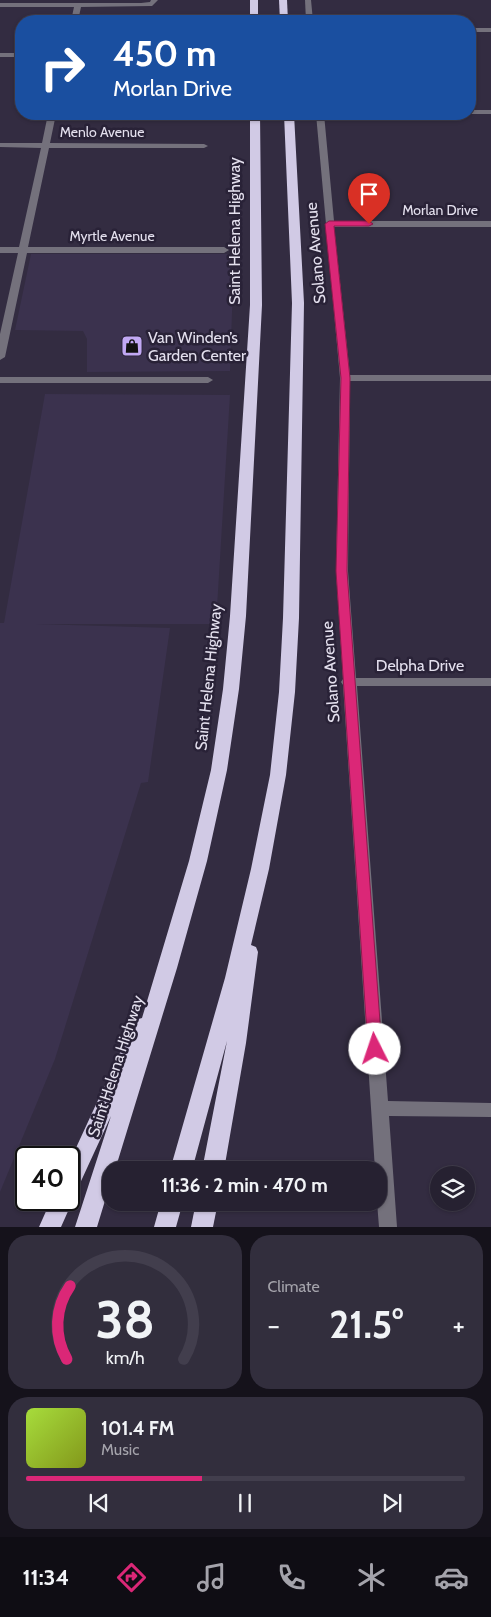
<!DOCTYPE html>
<meta charset="utf-8">
<style>
:root{--surface:#262131;--page:#322e3d;--text:#f1f3f6;--muted:#a4a3ab;--line:#423e4d;--accent:#db2777}
body{margin:0;font-family:Cabin,sans-serif;background:var(--page);color:var(--text);height:100vh;display:flex;flex-direction:column;font-size:19px;white-space:nowrap}
*{box-sizing:border-box;margin:0}
p{font-size:16px;color:var(--muted)}
.icon{flex:none;width:28px;height:28px;fill:none;stroke:currentColor;stroke-width:2;stroke-linecap:round;stroke-linejoin:round}
.map{position:relative;height:1227px;overflow:hidden}
.side{display:flex;flex-direction:column;gap:8px;padding:8px;background:#15121b;flex:1}
.side>*{flex:none}
.top-card{position:absolute;left:15px;top:15px;width:461px;height:105px;border-radius:20px;box-shadow:0 1px 4px #0004,0 0 0 1px var(--line);background:#1a4fa0;color:#fff;overflow:hidden}
.tools{position:absolute;left:430px;top:1166px;display:grid;gap:10px}
.tools a{display:grid;place-items:center;width:45px;height:45px;border-radius:50%;background:var(--surface);box-shadow:0 1px 4px #0004,0 0 0 1px var(--line);font-size:25px}
.speed{position:absolute;left:15px;top:1146px;display:flex;gap:10px;font-size:25px;font-weight:700;text-align:center}
.speed>*{display:grid;place-content:center;width:65px;height:65px;border-radius:50%;background:var(--surface);box-shadow:0 1px 4px #0004,0 0 0 1px var(--line);line-height:1}
.speed .limit{border:2px solid #111;border-radius:8px;background:#fff;color:#111}
.pin{position:absolute;display:grid;place-items:center;width:42px;height:42px;color:#fff;margin:-51px -21px;border-radius:50% 50% 50% 0;rotate:-45deg;box-shadow:0 0 5px #0007}
.pin .icon{rotate:45deg}
.me{position:absolute;width:55px;margin:-28px;rotate:356deg;stroke-linejoin:round;filter:drop-shadow(0 0 4px #0008)}
.turn{display:flex;align-items:center;gap:18px;height:105px;padding:0 15px;font-size:22px}
.turn .icon{width:65px;height:65px;stroke-width:2.5}
.turn b{display:block;font-size:35px;line-height:42px}
.big{font-size:38px;font-weight:800;line-height:1.1}
.side .tile{flex:1;display:flex;flex-direction:column;justify-content:center;gap:8px;min-width:0;padding:0 18px;border-radius:20px;background:var(--page)}
.side .dial{align-items:center;gap:0}
.dial svg{height:130px;overflow:visible;fill:none;stroke:var(--line);stroke-width:7;stroke-linecap:round;text-anchor:middle}
.dial text{fill:var(--text);stroke:none}
.song{display:flex;align-items:center;gap:15px}
.cover{width:60px;height:60px;border-radius:8px;background:linear-gradient(135deg,hsl(80 70% 55%),hsl(70 70% 35%))}
.played{height:5px;border-radius:2px;background:linear-gradient(90deg,var(--accent) 40%,var(--line) 40%)}
.keys{display:flex;justify-content:space-around;direction:ltr}
.heat{display:flex;justify-content:space-between;align-items:center;font-size:28px;direction:ltr}
.side .tiles{flex:1;display:grid;gap:8px;grid-template-columns:1fr 1fr}
.tile:last-child{grid-column:span 2}
.trip{position:absolute;left:102px;top:1161px;width:285px;height:50px;border-radius:20px;background:var(--surface);box-shadow:0 1px 4px #0004,0 0 0 1px var(--line);font-weight:800;line-height:50px;text-align:center}
.tab-bar{display:flex;height:80px;justify-content:space-around;align-items:center;background:#0f0d14;color:var(--muted)}
.tab-bar .icon{width:35px;height:35px}
.tab-bar .on{color:var(--accent)}
.tab-bar b{font-size:22px;color:var(--text)}
.map>svg:first-child{display:block}
</style>
<div class="map">
<svg width="491" height="1227" viewBox="0 0 491 1227">
<rect width="100%" height="100%" fill="#332c41"/>
<!-- built -->
<g fill="#3b324e">
<path d="M31,254H234L230,371L87,372V339L83,331L15,330Z"/>
<path d="M45,394L230,395L216,624H36L170,628L148,782L141,783L55,1059L0,1192V623H4Z"/>
</g>
<g fill="none" stroke-linecap="round" stroke-linejoin="round">
<!-- minor -->
<g fill="#74717c" fill-rule="evenodd">
<path d="M151,0H158L152,6L81,7L78,21H71L74,7H0V3H141L150,2Z"/>
<path d="M305,0H311L313,21H306Z"/>
<rect x="470" y="28" width="21" height="4"/>
<rect x="0" y="53" width="21" height="4"/>
<path d="M470,110H491V114H467H470Z"/>
<path d="M48,114H56L50,143L204,144L208,146L204,148H49L28,247H224L229,250L224,253H27L5,357L0,360V334L18,253H0V247H19L41,148L0,147V143H42Z"/>
<path d="M316,114H324L334,221H491V227H334L350,375H491V381H350L348,571L356,678H491V686H357L388,1101L491,1103V1117L389,1116L397,1227H379L377,1202L379,1170H375L371,1108L343,685L341,682L343,679L336,571L340,378Z"/>
<path d="M0,377H208L213,380L208,383H0Z"/>
</g>
<!-- highway -->
<g fill="#d1cae5" fill-rule="evenodd">
<rect x="250" y="0" width="8" height="21"/>
<path d="M279,0H287L288,21H280Z"/>
<path d="M250,114H260L262,305L246,616L239,689L227,770L207,861L177,968L115,1170H111V1181L97,1227H75L111,1116L76,1192L70,1194L73,1200L61,1227H39L51,1200H69V1163L135,1020L142,1018L189,861L211,770L223,689L230,616L250,305Z"/>
<path d="M284,114H294L304,303L299,618L295,692L286,775L269,869L251,945L256,947L258,952L246,1043L224,1170H202L227,1041L192,1170H170L225,978L251,869L270,775L279,692L283,618L292,303Z"/>
<path d="M161,1202H183L176,1227H154Z"/>
<path d="M196,1202H218L213,1227H191Z"/>
</g>
</g>
<!-- route -->
<path fill="#db2777" stroke="#8e194d" d="M329,221H369L373,224L369,226H334L350,378L347,571L382,1049L380,1054L375,1056L370,1054L368,1049L336,571L341,378L325,224Z"/>
<!-- icons -->
<defs>
<g id="shop-square" transform="scale(1.125)"><rect x="-9" y="-9" width="18" height="18" rx="4" fill="#c1a8f3" stroke="#292237"/><path d="M-5-2.5h2.3a2.7 3.5 0 0 1 5.4 0H5L5.5 6h-11ZM-1.5-2.5h3a1.5 2.3 0 0 0-3 0Z" fill="#111"/></g>
</defs>
<g fill-rule="evenodd">
<use href="#shop-square" x="132" y="346"/>
</g>
<g text-anchor="middle" stroke-width="5" stroke-linejoin="round" paint-order="stroke">
<!-- far-street labels -->
<g font-size="14" fill="#e4e0ee" stroke="#292237">
<text x="102" y="137">Menlo Avenue</text>
<text x="440" y="215">Morlan Drive</text>
<text x="112" y="241">Myrtle Avenue</text>
</g>
<!-- street labels -->
<g font-size="16" fill="#e4e0ee" stroke="#292237">
<text transform="translate(234 231) rotate(-90)" y="6">Saint Helena Highway</text>
<text transform="translate(315 253) rotate(-95)" y="6">Solano Avenue</text>
<text x="420" y="671">Delpha Drive</text>
<text transform="translate(330 672) rotate(-94)" y="6">Solano Avenue</text>
<text transform="translate(208 677) rotate(-84)" y="6">Saint Helena Highway</text>
<text transform="translate(115 1066) rotate(-72)" y="6">Saint Helena Highway</text>
</g>
<!-- poi labels -->
<g font-size="16" fill="#e4e0ee" stroke="#292237" text-anchor="start">
<text x="148" y="343">Van Winden’s<tspan x="148" dy="18">Garden Center</tspan></text>
</g>
</g>
</svg>
<div class="tools">
<a><svg class="icon" aria-label="layers" viewBox="0 0 24 24"><path d="M12 4l9 5-9 5-9-5zM3 14l9 5 9-5"/></svg></a>
</div>
<div class="speed"><div class="limit">40</div></div>
<div class="pin" style="left:369px;top:224px;background:#d93025"><svg class="icon" aria-label="arrive" viewBox="0 0 24 24"><path d="M6 21V4h12l-3 4 3 4H6"/></svg></div>
<svg class="me" style="left:375px;top:1049px" viewBox="-20 -20 40 40"><circle r="19" fill="#fff"/><path d="M0-13L10 11 0 6-10 11z" fill="#db2777"/></svg>
<div class="trip">11:36 · 2 min · 470 m</div>
<div class="top-card">
<div class="turn"><svg class="icon" aria-label="right" viewBox="0 0 24 24"><path d="M7 20v-9h11M14 6l5 5-5 5"/></svg><div><b>450 m</b>Morlan Drive</div></div>
</div>
</div>
<section class="side">
<div class="tiles">
<div class="tile dial"><svg viewBox="0 0 100 80">
<path d="M14 69A42 42 0 1 1 86 69"/>
<path d="M14 69A42 42 0 0 1 16 24" stroke="#db2777"/>
<text x="50" y="56" font-size="32" font-weight="700">38</text>
<text x="50" y="72" font-size="11">km/h</text>
</svg></div>
<div class="tile"><p>Climate</p>
<div class="heat"><a>−</a><b class="big">21.5°</b><a>+</a></div>
</div>
<div class="tile">
<div class="song"><i class="cover"></i><div><b>101.4 FM</b><p>Music</p></div></div>
<div class="played"></div>
<div class="keys"><svg class="icon" aria-label="previous" viewBox="0 0 24 24"><path d="M18 5L8 12l10 7zM5 5v14"/></svg><svg class="icon" aria-label="pause" viewBox="0 0 24 24"><path d="M8 5v14M16 5v14"/></svg><svg class="icon" aria-label="next" viewBox="0 0 24 24"><path d="M6 5l10 7-10 7zM19 5v14"/></svg></div>
</div>
</div>
</section>
<nav class="tab-bar">
<b>11:34</b>
<svg class="icon on" aria-label="directions" viewBox="0 0 24 24"><path d="M12 3l9 9-9 9-9-9zM9 14v-3h6M13 9l2 2-2 2"/></svg>
<svg class="icon" aria-label="music" viewBox="0 0 24 24"><path d="M9 18V5l10-2v13"/><circle cx="6" cy="18" r="3"/><circle cx="16" cy="16" r="3"/></svg>
<svg class="icon" aria-label="phone" viewBox="0 0 24 24"><path d="M5 4h4l2 5-3 2q2 4 5 5l2-3 5 2v4C11 20 4 13 5 4z"/></svg>
<svg class="icon" aria-label="climate" viewBox="0 0 24 24"><path d="M12 3v18M4 7l16 10M4 17L20 7"/></svg>
<svg class="icon" aria-label="car" viewBox="0 0 24 24"><path d="M5 17H2v-5l4-1 3-4h7l3 4 3 1v5h-3M9 17h6M6 11h13"/><circle cx="7" cy="17" r="2"/><circle cx="17" cy="17" r="2"/></svg>
</nav>
